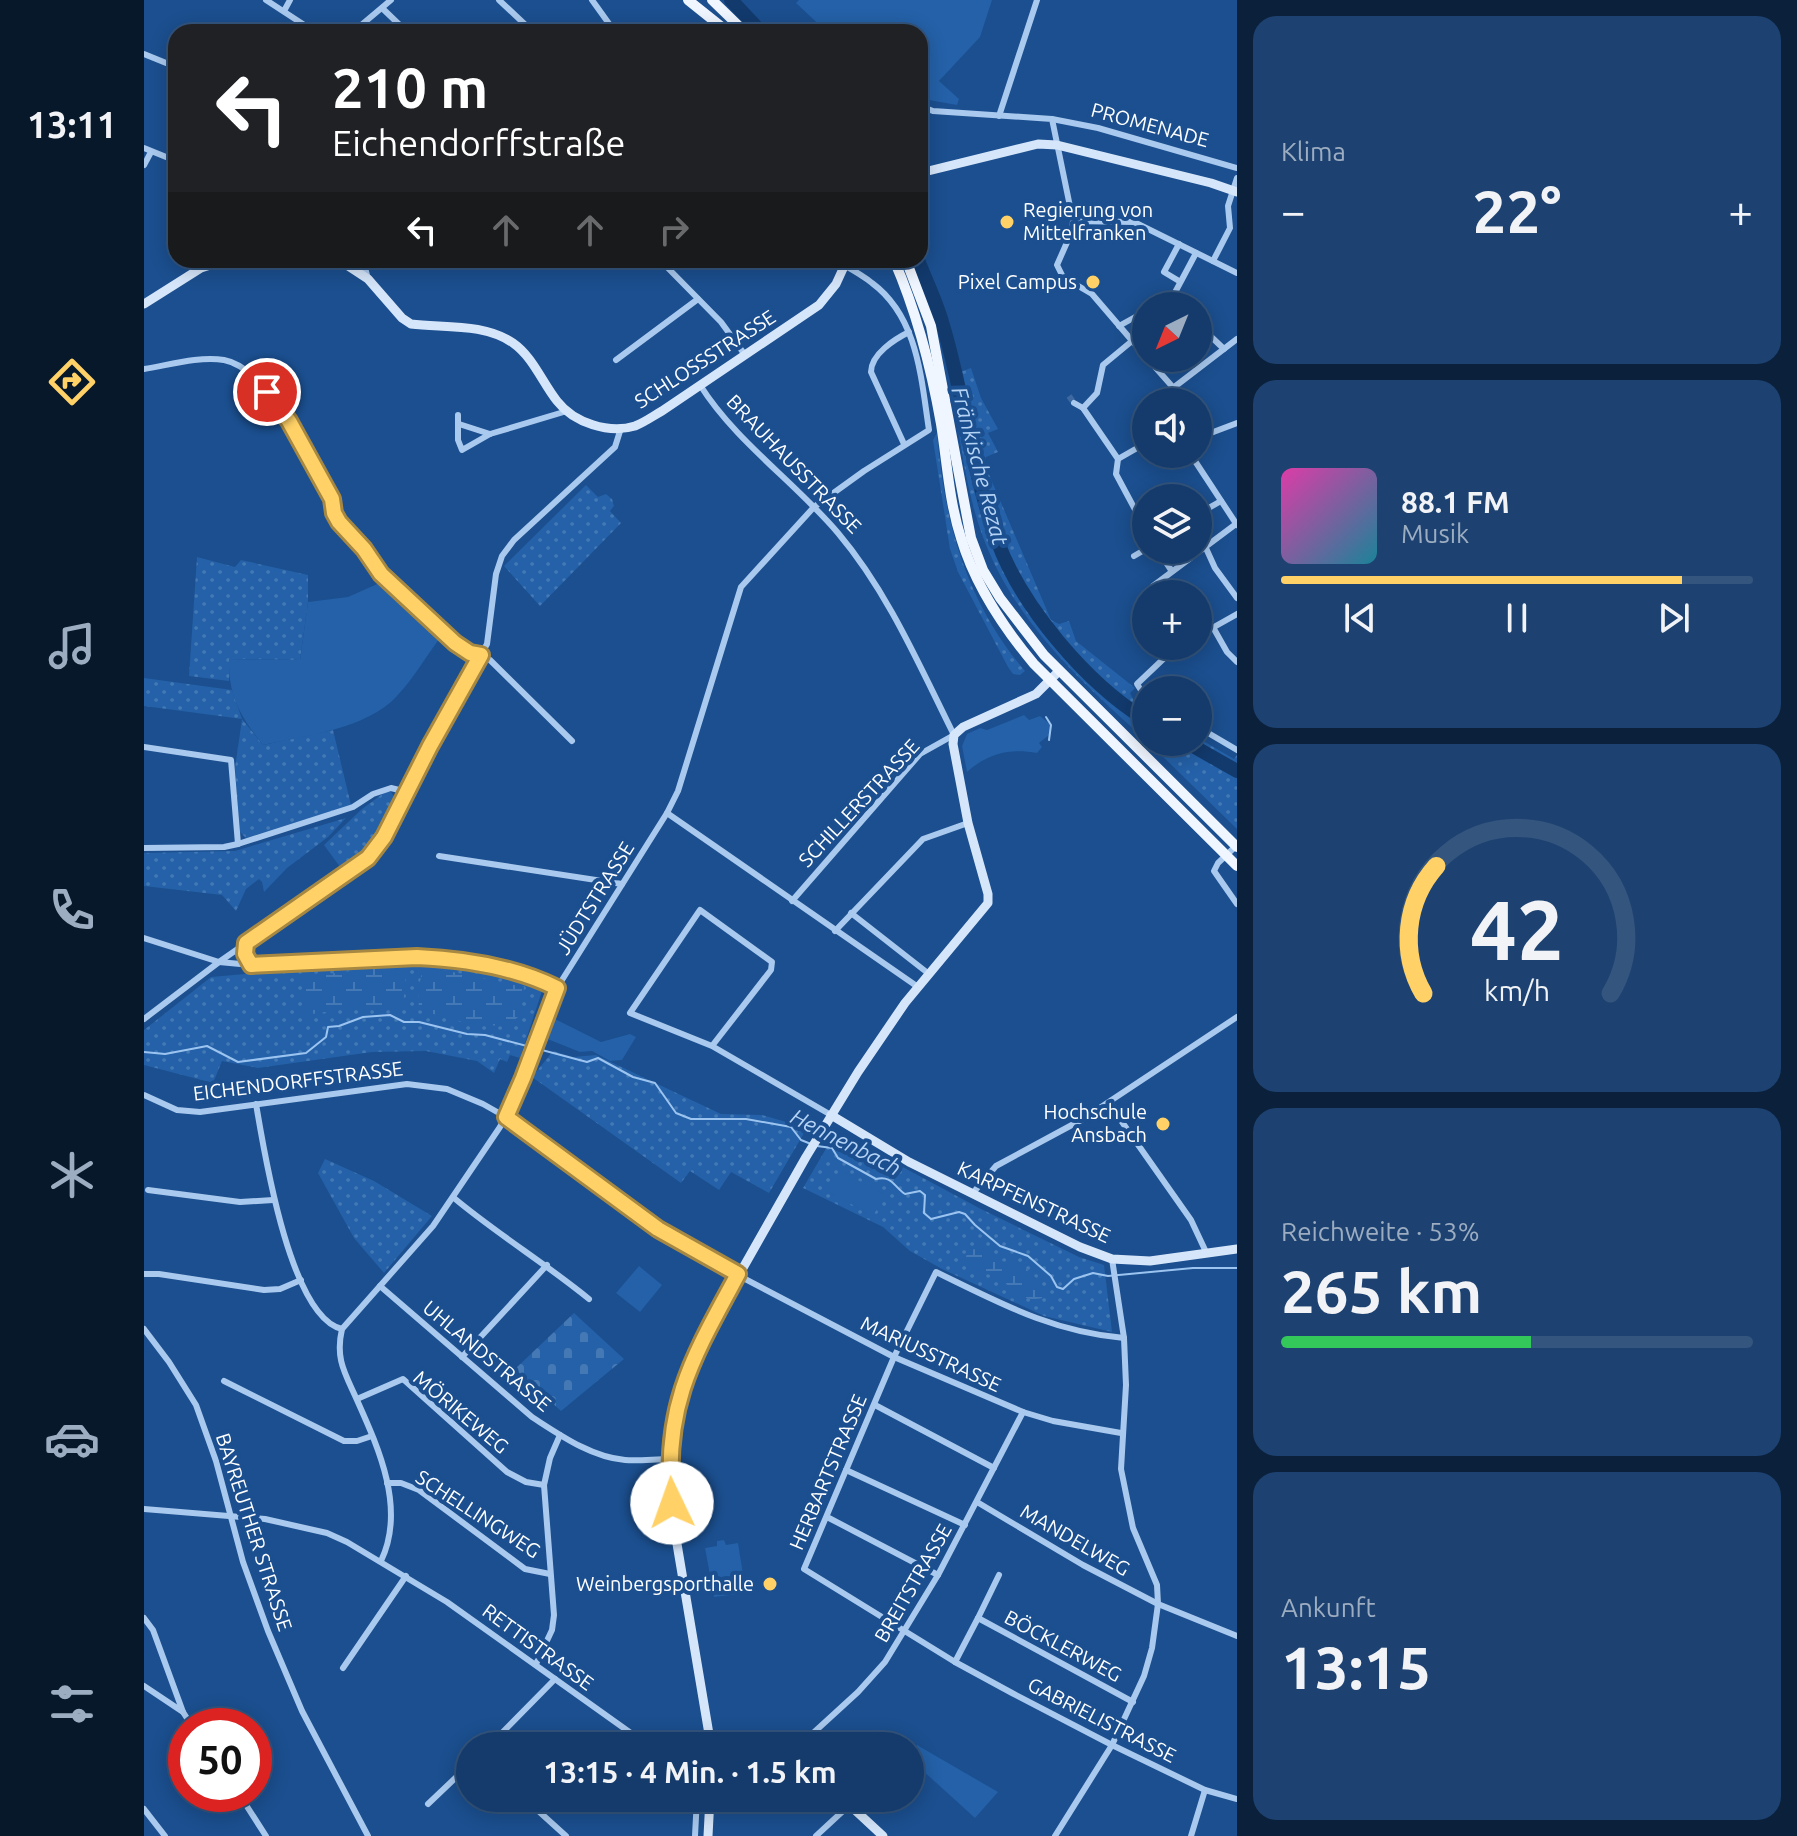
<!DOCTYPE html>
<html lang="de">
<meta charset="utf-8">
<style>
:root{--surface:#143b6b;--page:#1d4271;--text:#f1f3f6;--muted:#9dadc1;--line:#33557e;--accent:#ffd166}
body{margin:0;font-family:Ubuntu,sans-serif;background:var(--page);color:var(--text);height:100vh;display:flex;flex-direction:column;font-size:30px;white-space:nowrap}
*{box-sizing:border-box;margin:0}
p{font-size:26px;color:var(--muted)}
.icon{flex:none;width:44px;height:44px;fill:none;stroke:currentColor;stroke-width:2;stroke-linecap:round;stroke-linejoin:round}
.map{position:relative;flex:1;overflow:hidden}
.details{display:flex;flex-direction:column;gap:16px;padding:16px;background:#0b203b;width:560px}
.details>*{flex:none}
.banner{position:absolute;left:24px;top:24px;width:760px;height:244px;border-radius:24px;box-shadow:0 4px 20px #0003,0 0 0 2px var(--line);background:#202124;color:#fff;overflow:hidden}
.needle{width:52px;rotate:223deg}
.fabs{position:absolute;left:988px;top:292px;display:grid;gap:16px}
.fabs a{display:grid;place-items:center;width:80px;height:80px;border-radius:50%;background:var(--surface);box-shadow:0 4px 20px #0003,0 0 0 2px var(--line);font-size:40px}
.speed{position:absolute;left:24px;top:1708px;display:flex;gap:16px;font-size:40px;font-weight:700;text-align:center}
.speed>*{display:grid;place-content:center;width:104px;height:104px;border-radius:50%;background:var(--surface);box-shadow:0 4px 20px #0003,0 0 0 2px var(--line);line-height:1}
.speed .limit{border:12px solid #d22;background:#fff;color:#111}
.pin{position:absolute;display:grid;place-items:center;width:68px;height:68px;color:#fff;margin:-34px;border:4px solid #fff;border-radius:50%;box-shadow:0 2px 8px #0007}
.me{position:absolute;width:88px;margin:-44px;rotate:357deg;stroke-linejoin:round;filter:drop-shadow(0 0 6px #0008)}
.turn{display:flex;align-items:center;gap:28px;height:168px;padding:0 32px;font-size:36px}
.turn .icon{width:104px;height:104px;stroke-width:2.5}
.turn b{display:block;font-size:56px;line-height:68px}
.lanes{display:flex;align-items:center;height:76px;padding:0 32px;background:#0003;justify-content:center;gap:40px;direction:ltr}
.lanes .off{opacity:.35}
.big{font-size:60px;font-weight:600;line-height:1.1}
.details .card{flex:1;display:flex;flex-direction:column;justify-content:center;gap:12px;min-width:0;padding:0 28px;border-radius:24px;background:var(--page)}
.details .dial{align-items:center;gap:0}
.dial svg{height:208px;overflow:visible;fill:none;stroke:var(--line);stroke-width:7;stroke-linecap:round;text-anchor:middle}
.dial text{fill:var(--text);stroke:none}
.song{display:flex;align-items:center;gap:24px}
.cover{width:96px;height:96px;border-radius:12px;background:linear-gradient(135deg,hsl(320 70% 55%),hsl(190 70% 35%))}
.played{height:8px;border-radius:4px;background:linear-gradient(90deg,var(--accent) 85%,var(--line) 85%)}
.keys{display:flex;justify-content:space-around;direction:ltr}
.heat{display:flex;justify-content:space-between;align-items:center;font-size:44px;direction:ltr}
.charge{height:12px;border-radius:6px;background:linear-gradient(90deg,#34c759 53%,var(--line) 0)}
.trip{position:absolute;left:312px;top:1732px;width:468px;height:80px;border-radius:40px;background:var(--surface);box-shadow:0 4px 20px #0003,0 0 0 2px var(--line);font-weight:600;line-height:80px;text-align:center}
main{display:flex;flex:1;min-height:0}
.menu{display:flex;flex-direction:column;width:144px;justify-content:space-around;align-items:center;background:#08182b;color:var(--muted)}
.menu .icon{width:56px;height:56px}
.menu .selected{color:var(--accent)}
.menu b{font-size:36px;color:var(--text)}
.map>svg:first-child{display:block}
</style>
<main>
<nav class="menu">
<b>13:11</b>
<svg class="icon selected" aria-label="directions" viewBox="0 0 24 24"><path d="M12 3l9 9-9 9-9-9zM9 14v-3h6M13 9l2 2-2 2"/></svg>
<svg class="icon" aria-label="music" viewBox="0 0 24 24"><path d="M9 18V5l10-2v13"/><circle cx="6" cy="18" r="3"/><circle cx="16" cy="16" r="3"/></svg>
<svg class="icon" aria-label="phone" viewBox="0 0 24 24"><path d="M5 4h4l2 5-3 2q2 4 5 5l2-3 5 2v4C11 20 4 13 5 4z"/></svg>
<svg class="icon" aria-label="climate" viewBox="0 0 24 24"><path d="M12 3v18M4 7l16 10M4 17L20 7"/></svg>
<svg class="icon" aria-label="car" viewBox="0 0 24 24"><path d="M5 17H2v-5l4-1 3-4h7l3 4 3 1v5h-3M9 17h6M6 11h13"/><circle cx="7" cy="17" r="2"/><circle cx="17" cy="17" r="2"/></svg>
<svg class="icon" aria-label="filters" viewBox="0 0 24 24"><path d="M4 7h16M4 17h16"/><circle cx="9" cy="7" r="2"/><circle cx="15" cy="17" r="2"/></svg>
</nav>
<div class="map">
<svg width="1093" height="1836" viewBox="0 0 1093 1836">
<defs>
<pattern id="grass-dots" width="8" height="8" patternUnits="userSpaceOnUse" patternTransform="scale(2)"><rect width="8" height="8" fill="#2461a8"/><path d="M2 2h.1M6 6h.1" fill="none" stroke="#4579b5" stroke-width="1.8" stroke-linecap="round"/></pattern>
<pattern id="wetland-marsh" width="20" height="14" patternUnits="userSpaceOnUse" patternTransform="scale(2)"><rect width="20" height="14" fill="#2461a8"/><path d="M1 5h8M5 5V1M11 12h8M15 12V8" fill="none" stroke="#4579b5"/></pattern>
<pattern id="cemetery-stones" width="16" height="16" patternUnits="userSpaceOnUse" patternTransform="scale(2)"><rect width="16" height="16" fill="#2461a8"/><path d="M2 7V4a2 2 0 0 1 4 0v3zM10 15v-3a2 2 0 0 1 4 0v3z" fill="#4579b5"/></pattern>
</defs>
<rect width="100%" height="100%" fill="#1b4f8f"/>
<!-- grass -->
<g fill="url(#grass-dots)">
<path d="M827,368L837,398L854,429L844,433L854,452L842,457L841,465L907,620L915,624L925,621L932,641L991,688L986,693L990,701L1002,708V740C937,682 870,621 839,537C820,486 815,429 806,376Z"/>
<path d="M793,433C800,521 822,602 881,671L876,675L869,674L864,667L814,572L806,549L789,440Z"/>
<path d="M442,485L454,497L462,494L468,499L470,506L466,511L477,523L396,606L360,566Z"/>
<path d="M53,557L91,567L97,560L164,575V602L156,660L86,659L85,681L45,676Z"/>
<path d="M0,678L88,690L98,719L119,745L189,730L207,805L102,838L96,832L91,768L98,719L0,706Z"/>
<path d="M1054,738L1090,759L1093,755V829L1004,742H1054Z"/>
<path d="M241,792H247L254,802L230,842L199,871L180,845L218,809Z"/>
<path d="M202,818L184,837L143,868L120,892L118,882L115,879L102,889L92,911L78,895L0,886V853L91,851Z"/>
<path d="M264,959L337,970L400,985L376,1058L366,1055L363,1062L356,1059L350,1073L333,1061L282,1051L228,1052L114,1068L78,1061L69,1083L0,1065V1030L67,977Z"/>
<path d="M409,1051L429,1057L452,1055L577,1114L618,1115L663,1128L625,1193L587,1172L575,1190L546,1171L537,1183L388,1077Z"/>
<path d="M697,1134L837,1209L935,1257L960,1265L968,1332L900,1316L798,1269L766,1251L739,1227L659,1188L690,1135Z"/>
<path d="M181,1159L230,1181L288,1216L240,1273L210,1238L174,1173Z"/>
</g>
<!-- wetland -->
<g fill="url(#wetland-marsh)">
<path d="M263,963L259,1006H223L161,1015L157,978Z"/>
<path d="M280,966L380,987L374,1017L363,1027L319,1022L275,1010L274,989Z"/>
<path d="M833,1248L842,1249L857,1261L879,1266L892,1278L902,1294L898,1298C878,1303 872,1290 858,1281C847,1273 834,1273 823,1264L822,1256L826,1251Z"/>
</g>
<!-- cemetery -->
<path fill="url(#cemetery-stones)" d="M430,1313L480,1359L417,1411L371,1369Z"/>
<!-- park -->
<g fill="#2461a8">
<path d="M655,0H848L836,37L795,81L815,99L813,105L785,100L776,92V32H683L652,3Z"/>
<path d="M240,581L298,635C283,655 270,678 253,696C223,729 160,736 119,745C97,717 84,696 85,659L156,660L164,602L204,597Z"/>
<path d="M880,715L885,720L896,716L907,725L905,735L895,743L898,747L893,753C866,748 844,753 823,772L818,746L823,734L836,728L843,730Z"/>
<path d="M409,1018L457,1042L486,1034L492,1037L478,1060L466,1061L448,1051L436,1052L401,1038Z"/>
<path d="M697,1171L741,1195L729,1216L685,1192Z"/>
<path d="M495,1266L518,1285L496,1312L472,1293Z"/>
<path d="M580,1540L582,1545L594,1543L602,1593L570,1597L561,1548L573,1546V1541Z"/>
<path d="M773,1745L854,1792L831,1818L766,1759V1752Z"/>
</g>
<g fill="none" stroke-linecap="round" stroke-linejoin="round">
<!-- stream -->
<g stroke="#9cc4f0" stroke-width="2">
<path d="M902,717L907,725L905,740"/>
<path d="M0,1052L21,1054L63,1046L94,1062L162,1053L182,1037L184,1027L195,1026L219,1017L246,1015L260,1022H275L323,1034L341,1035L443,1062L454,1058L489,1077L511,1083L532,1113L547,1119H602L647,1127L657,1140L667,1144"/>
<path d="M673,1146L688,1148L694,1158L732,1179C748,1175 750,1187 761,1194L776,1191L781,1195L780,1213L787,1219L815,1212L821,1214L831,1225L856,1246L884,1256L907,1276L913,1287L919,1289L930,1279L949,1273L964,1276L1049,1268H1093"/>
</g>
<!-- river -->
<g stroke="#123a6d" stroke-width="14">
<path d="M587,0L617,32"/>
<path d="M774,260C782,281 792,301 798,322C820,393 827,470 853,540C877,606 942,683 1002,720"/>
<path d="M1042,742L1093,771"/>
</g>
<!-- street-tunnel -->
<path stroke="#3d69a0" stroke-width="6" stroke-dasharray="6 3" stroke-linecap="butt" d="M925,396L930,403"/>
<!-- street -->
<g stroke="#a9c9ee" stroke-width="6">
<path d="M122,0L171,32"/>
<path d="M355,0L389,32"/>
<path d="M448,0L471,32"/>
<path d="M238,8L263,32"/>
<path d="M140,11L146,0"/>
<path d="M209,32L247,0"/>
<path d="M0,54L32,67"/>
<path d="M776,106L789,111L908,119L929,221L928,231L913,265L919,277L948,294L1002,357"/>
<path d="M855,116L893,0"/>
<path d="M908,119L954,128L1093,168"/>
<path d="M0,148L32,161"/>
<path d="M0,165L7,152"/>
<path d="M929,221L990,222L1093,273"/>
<path d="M1035,244L1020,272L1035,281"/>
<path d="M219,260L224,279"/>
<path d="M516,260L577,322L601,355"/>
<path d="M1069,261L1086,228L1084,206L1093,178"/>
<path d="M1027,300L1048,306"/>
<path d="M1013,306L1027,300L1052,253"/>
<path d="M1054,308L1059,329L1080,349"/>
<path d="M975,326L1002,311"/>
<path d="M1003,358L1042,402"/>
<path d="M472,360L554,299"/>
<path d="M0,369C25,365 55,356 80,360C125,368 167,461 188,499L190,513L195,522L245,581L311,643L346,660L428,741"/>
<path d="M556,385C592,442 651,482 694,533C744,592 776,667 810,735L776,754L648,901"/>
<path d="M1029,388L1093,339"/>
<path d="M930,403L939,408L974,459L972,474L1002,530"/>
<path d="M939,408L953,393L959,365L988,341"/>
<path d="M314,415V440L318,450L346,434L423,411"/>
<path d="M1054,419L1064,434"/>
<path d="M315,424L346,434"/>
<path d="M1064,434L1093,423"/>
<path d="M760,444L727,372C727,354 751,339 765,332"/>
<path d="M1054,451L1064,434"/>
<path d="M1037,454L1049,458"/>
<path d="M1052,454L1049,458L1093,525"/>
<path d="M974,459L1002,443"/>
<path d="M1054,514L1077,501"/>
<path d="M1061,546L1071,568L1093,598"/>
<path d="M1014,550L1027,570"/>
<path d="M990,556L1002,549"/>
<path d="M1009,586L1092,524"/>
<path d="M1070,629L1083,652L1093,662"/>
<path d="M1054,636L1093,614"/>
<path d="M1002,698L993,684L1033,646"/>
<path d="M1054,727L1093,750"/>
<path d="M0,747L87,760L94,844"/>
<path d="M523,813L774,987"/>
<path d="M1092,846L1074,863L1070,871L1093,904"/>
<path d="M0,848L80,847L94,844L209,807L229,794L247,788L263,792"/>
<path d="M295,856L478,884"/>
<path d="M707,913L785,974"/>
<path d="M691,931L779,839L824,823"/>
<path d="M0,938L75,962L107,965L273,957C319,959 371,966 413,988"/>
<path d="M102,943L101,954L107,965"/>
<path d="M0,1019L75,962L224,858L240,837L286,746L343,644L352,574L358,556L370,540L471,447L477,428"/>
<path d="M568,1046L627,970L628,962L556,910L486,1013L568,1046L687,1115"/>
<path d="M0,1095L33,1110L56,1112L263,1084L303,1089L339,1104L362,1117L514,1229L586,1271L750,1357L879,1412L909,1421L977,1433"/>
<path d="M967,1102L971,1112L1047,1220L1062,1252"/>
<path d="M112,1104C120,1151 146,1317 198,1329"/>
<path d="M4,1190L96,1202L129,1200"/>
<path d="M828,1194L852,1166L939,1119L1093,1017"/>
<path d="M310,1198C353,1234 401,1263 445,1299"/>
<path d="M0,1274H15L120,1290L136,1289L157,1280"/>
<path d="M236,1286L388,1417C416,1435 447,1457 481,1460C496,1461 511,1459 526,1459"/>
<path d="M0,1329L25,1362L52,1405L72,1461L99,1562L124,1631L158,1711L224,1836"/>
<path d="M980,1338C908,1332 856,1303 792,1272L750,1357L660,1569L811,1662L868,1693L968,1745L1061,1790L1093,1799"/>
<path d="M318,1357L403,1265"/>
<path d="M80,1381L200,1441H213L228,1436"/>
<path d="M213,1399L259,1379L363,1472L382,1482L400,1485"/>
<path d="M731,1405L850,1468"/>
<path d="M702,1470L821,1525"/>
<path d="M243,1483H257L275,1490L381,1569L406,1574"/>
<path d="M833,1502L939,1565L1014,1604L1093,1636"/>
<path d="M0,1509L121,1519L183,1533L203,1542L303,1602L505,1746"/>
<path d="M683,1517L794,1575"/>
<path d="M237,1561C262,1509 235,1449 213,1400C201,1373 191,1359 198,1329L289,1226L356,1127L379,1078L413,988L523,813L534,791L597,587L670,507L720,471L785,430C777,378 774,317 728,283C717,274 703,267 691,260"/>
<path d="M0,1618L9,1630L39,1712"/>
<path d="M834,1618L855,1575"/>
<path d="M811,1662L834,1618L989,1702"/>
<path d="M392,1664L408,1630L410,1615L400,1485L406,1458L416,1435"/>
<path d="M199,1668L262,1576"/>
<path d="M0,1686L39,1712L48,1726"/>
<path d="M345,1746L411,1679"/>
<path d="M655,1746L714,1692L741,1662L794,1575L879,1412"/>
<path d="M95,1794L122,1836"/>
<path d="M380,1798L422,1836"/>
<path d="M284,1804L326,1764"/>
<path d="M0,1809L21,1836"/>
<path d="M551,1836L553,1798"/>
<path d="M672,1836L713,1798"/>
<path d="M911,1836L968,1745L1000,1676L1008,1648L1014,1604L1013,1585L989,1528L977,1469L982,1385L980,1338L968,1259"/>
<path d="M1047,1836L1061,1790"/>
</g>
<!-- secondary -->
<g stroke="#d6e6fa" stroke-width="9">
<path d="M776,173L894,144L913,145L1067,183L1093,192"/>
<path d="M195,260L224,279L258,318L267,324C300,328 340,323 369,343C389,357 398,382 413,401C430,423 465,434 491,426C501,422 509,416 518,411L675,305L692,284L703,260"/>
<path d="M0,304L57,268L82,260"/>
<path d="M687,1115L765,1162L936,1247L968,1259L1006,1261L1093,1249"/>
<path d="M567,1746L532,1538L526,1477L529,1424L537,1390L549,1359L566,1326L662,1157L714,1072L761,1003L844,903V894L824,823L809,744L810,735L819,727L892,694L915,671"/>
<path d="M589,1746H609"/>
<path d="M698,1798L739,1836"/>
<path d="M564,1836L566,1798"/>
</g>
<!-- primary -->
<g stroke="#f0f6ff" stroke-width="10">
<path d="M544,0L584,32"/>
<path d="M568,0L601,32"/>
<path d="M750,260C773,313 787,367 797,424C803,462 805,501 817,538C831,585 859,627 890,664L1093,866"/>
<path d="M762,260L787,326L827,538L839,570L856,598L900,655L1093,847"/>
</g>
</g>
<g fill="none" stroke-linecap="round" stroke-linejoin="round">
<!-- route casing -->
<g stroke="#a68842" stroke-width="20">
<path id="route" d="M123,392L145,421L188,499L190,513L195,522L220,549L237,574L311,643L326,653L337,655L286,746L240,837L224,858L102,943L101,954L107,965L273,957C319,959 371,967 413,988L379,1078L362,1117L514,1229L594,1274C549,1357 519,1405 528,1503"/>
</g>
<!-- route -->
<use href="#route" stroke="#ffd166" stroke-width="14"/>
</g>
<!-- markers -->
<g fill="#ffd166" stroke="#1b4f8f" stroke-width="3">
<circle cx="863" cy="222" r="8"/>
<circle cx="949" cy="282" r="8"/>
<circle cx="1019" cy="1124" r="8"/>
<circle cx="626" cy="1584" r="8"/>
</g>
<g text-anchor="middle" stroke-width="8" stroke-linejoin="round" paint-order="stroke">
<!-- street labels -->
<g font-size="20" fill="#fff" stroke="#1b4f8f">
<text transform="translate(1006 125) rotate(15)" y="7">PROMENADE</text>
<text transform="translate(561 359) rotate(-33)" y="7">SCHLOSSSTRASSE</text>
<text transform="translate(650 464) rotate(46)" y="7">BRAUHAUSSTRASSE</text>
<text transform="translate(715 803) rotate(-47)" y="7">SCHILLERSTRASSE</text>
<text transform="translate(451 898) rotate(-58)" y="7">JÜDTSTRASSE</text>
<text transform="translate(154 1081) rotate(-7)" y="7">EICHENDORFFSTRASSE</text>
<text transform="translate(890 1202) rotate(25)" y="7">KARPFENSTRASSE</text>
<text transform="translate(787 1354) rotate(25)" y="7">MARIUSSTRASSE</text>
<text transform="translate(343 1356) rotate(40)" y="7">UHLANDSTRASSE</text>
<text transform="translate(317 1412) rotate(40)" y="7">MÖRIKEWEG</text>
<text transform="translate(684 1472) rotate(-67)" y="7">HERBARTSTRASSE</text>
<text transform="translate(334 1514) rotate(33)" y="7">SCHELLINGWEG</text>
<text transform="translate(110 1532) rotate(72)" y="7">BAYREUTHER STRASSE</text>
<text transform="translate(931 1540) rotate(30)" y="7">MANDELWEG</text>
<text transform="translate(769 1583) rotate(-60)" y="7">BREITSTRASSE</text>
<text transform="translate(919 1646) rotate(28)" y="7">BÖCKLERWEG</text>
<text transform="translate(394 1647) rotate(36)" y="7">RETTISTRASSE</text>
<text transform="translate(958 1720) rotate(27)" y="7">GABRIELISTRASSE</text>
</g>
<!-- poi labels -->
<g font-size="20" fill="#fff" stroke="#1b4f8f" text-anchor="end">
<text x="879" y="217" text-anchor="start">Regierung von<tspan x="879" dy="23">Mittelfranken</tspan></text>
<text x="933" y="289">Pixel Campus</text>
<text x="1003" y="1119">Hochschule<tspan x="1003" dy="23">Ansbach</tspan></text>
<text x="610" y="1591">Weinbergsporthalle</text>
</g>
<!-- water labels -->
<g font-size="22" font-style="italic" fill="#b5d3f5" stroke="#1b4f8f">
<text transform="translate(836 466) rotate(75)" y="8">Fränkische Rezat</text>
<text transform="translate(702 1142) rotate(27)" y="8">Hennenbach</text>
</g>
</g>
</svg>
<div class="fabs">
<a><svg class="needle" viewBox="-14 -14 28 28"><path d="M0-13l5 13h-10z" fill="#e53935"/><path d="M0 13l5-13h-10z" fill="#9dadc1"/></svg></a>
<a><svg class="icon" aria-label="sound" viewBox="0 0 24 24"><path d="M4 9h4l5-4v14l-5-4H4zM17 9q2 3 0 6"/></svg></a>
<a><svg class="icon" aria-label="layers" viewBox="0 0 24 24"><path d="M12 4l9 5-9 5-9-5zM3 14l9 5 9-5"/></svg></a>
<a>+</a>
<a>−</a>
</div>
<div class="speed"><div class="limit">50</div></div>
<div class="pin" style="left:123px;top:392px;background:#d93025"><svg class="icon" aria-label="arrive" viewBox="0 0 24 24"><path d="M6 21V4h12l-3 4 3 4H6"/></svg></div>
<svg class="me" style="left:528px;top:1503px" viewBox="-20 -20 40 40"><circle r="19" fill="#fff"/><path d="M0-13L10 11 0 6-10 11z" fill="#ffd166"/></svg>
<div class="trip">13:15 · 4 Min. · 1.5 km</div>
<div class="banner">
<div class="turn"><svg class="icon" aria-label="left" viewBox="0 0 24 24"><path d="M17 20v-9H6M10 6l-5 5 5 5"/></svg><div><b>210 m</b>Eichendorffstraße</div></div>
<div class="lanes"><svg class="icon" aria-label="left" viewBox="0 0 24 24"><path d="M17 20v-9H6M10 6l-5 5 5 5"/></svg><svg class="icon off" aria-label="ahead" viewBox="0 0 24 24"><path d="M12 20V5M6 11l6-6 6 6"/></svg><svg class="icon off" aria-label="ahead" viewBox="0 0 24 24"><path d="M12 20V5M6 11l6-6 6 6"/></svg><svg class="icon off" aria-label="right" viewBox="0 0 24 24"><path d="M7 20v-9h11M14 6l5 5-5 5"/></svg></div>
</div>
</div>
<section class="details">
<div class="card"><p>Klima</p>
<div class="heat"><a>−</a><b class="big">22°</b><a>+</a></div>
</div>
<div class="card">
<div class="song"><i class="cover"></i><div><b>88.1 FM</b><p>Musik</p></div></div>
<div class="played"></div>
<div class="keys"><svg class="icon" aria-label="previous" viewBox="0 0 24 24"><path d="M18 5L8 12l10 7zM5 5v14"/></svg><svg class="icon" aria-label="pause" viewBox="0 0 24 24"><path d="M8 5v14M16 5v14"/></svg><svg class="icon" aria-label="next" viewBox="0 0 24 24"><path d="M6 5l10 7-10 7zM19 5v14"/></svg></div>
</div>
<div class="card dial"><svg viewBox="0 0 100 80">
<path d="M14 69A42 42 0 1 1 86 69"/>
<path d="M14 69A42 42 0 0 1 19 20" stroke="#ffd166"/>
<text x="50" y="56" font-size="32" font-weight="700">42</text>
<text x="50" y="72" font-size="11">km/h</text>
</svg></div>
<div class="card"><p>Reichweite · 53%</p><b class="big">265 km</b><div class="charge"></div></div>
<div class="card"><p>Ankunft</p><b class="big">13:15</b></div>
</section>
</main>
